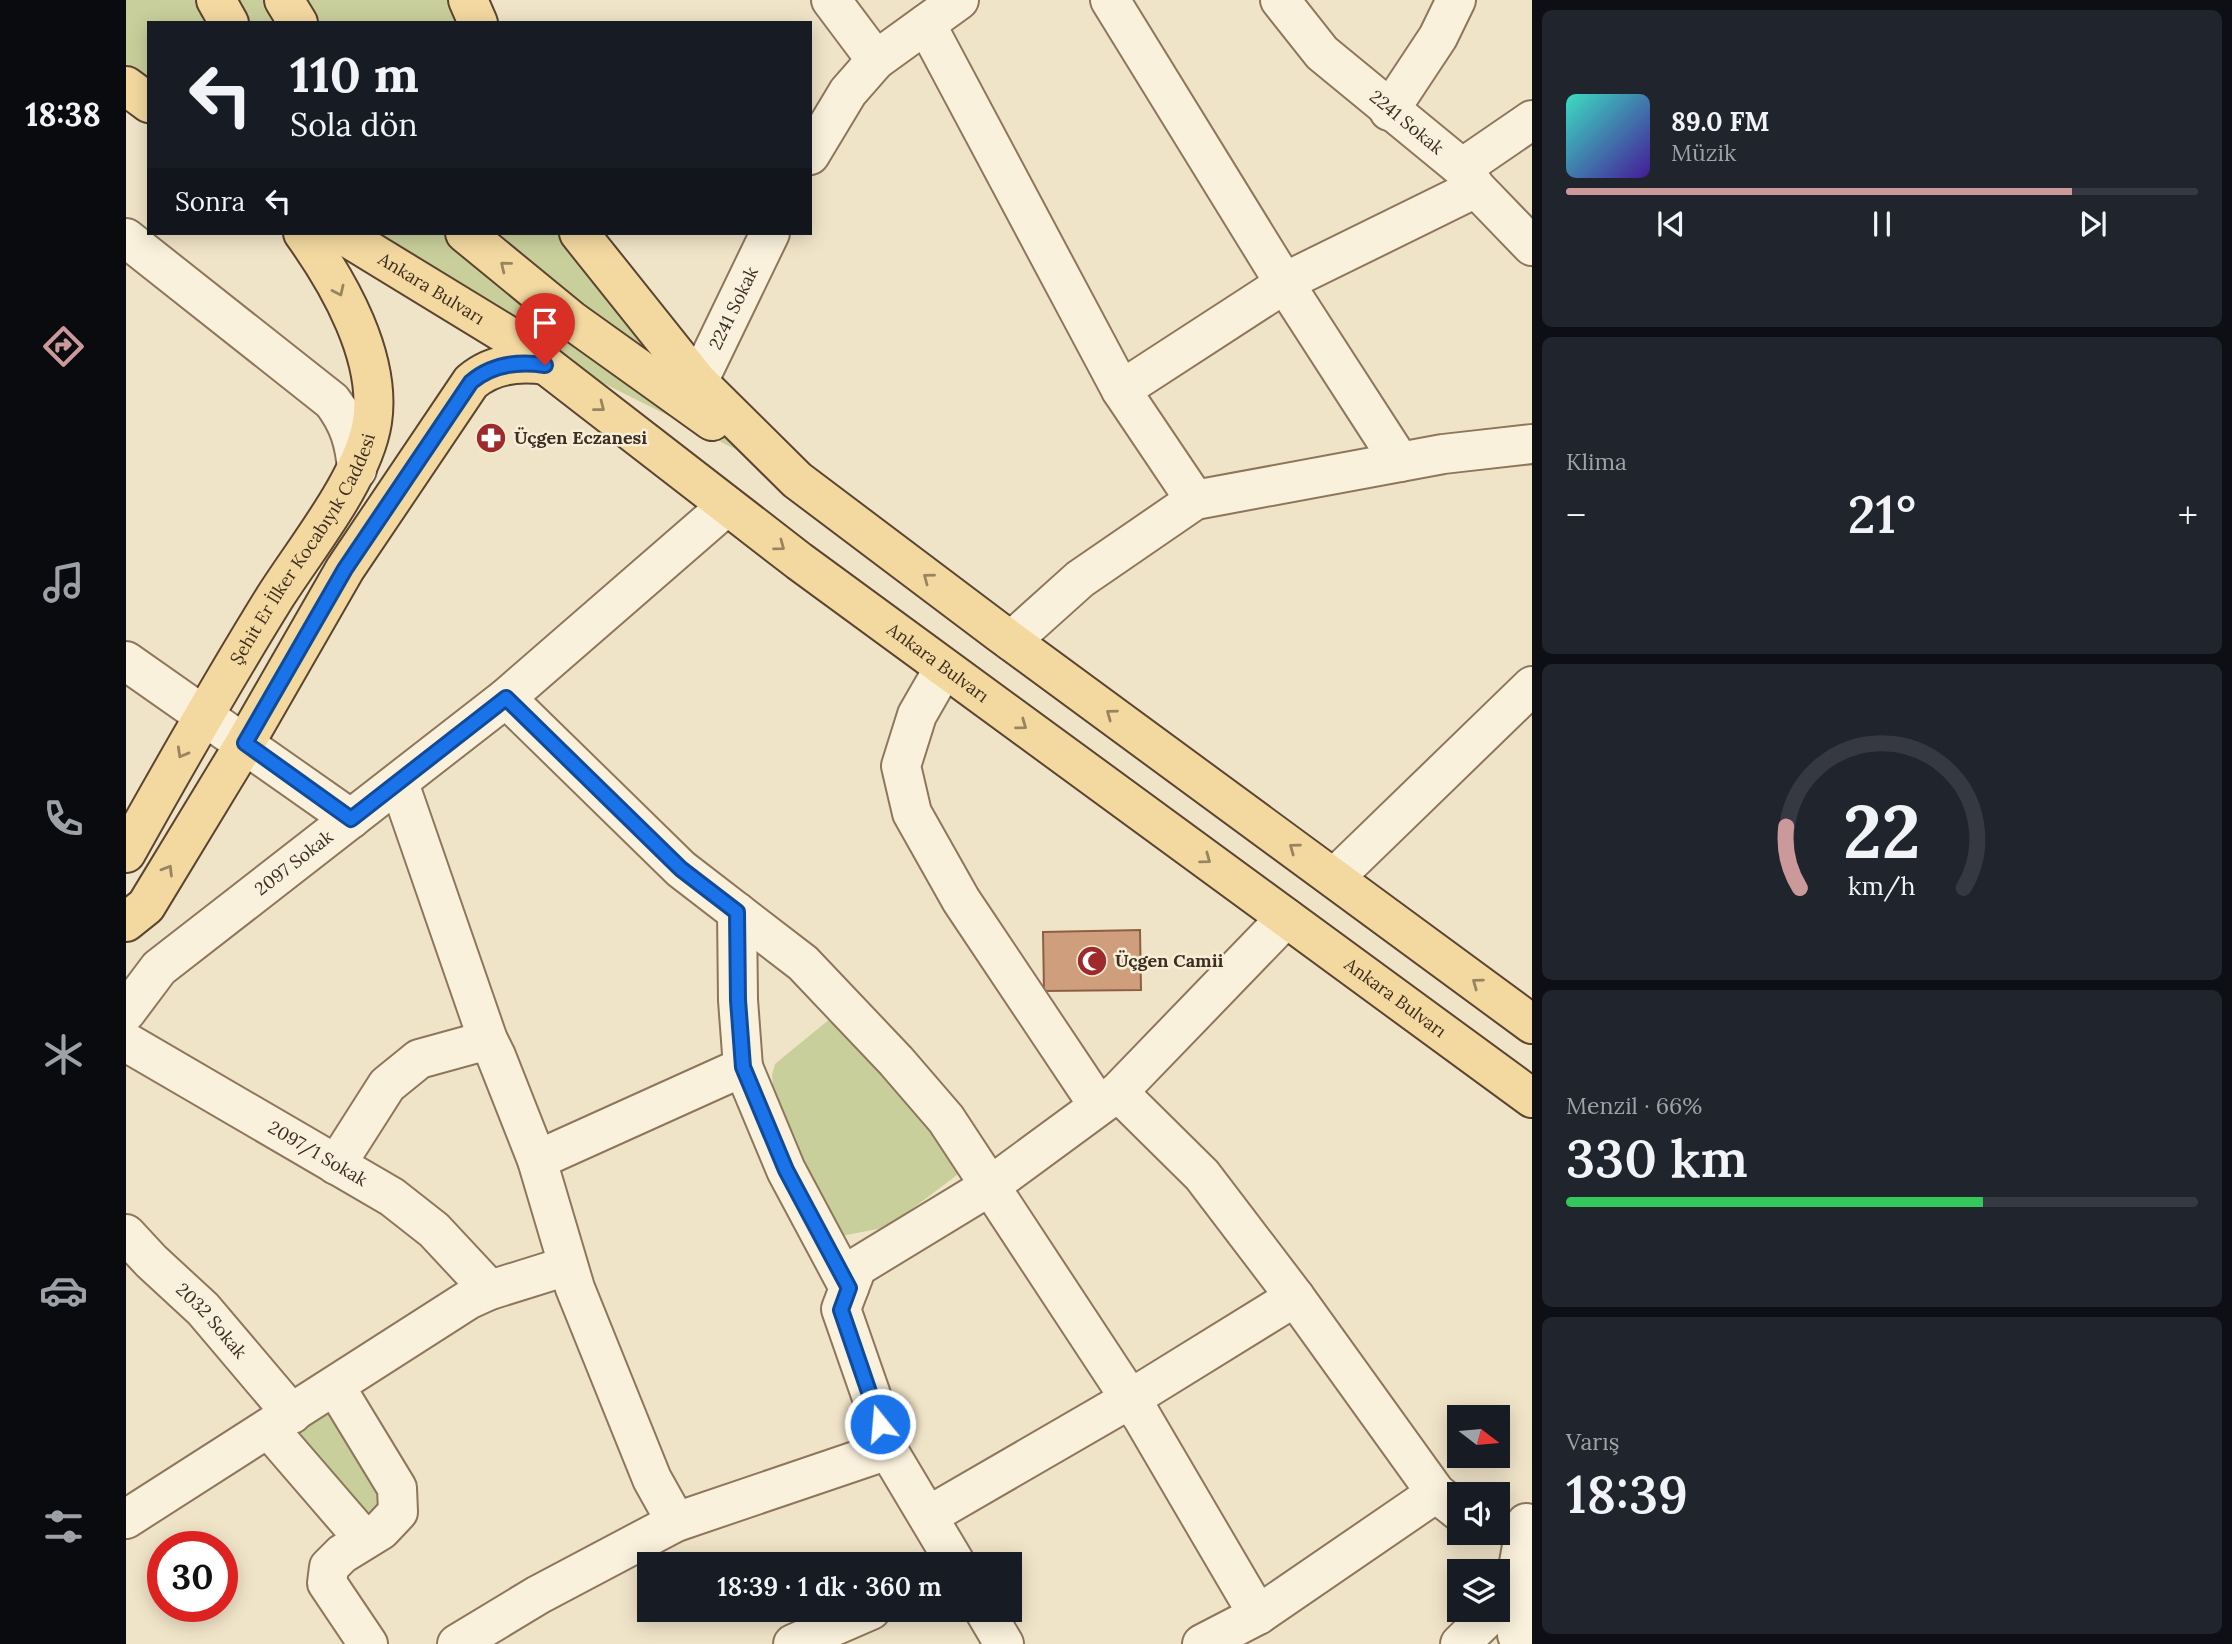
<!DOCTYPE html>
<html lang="tr">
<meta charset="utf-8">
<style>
:root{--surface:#171b24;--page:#20242c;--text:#f1f3f6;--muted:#9ea1a6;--line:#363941;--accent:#cc999b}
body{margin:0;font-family:Lora,serif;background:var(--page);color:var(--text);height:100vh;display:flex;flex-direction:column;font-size:26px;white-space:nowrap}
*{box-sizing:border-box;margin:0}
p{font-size:23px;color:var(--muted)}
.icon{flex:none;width:38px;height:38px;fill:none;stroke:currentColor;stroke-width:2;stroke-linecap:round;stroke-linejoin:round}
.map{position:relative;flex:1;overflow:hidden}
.drawer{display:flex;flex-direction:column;gap:10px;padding:10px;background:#0d0f14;width:700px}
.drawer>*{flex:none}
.banner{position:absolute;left:21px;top:21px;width:665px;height:214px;border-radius:0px;box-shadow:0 4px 18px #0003;background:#171b24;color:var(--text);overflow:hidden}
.needle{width:46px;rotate:106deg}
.buttons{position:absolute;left:1321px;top:1405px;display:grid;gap:14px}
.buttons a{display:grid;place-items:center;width:63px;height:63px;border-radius:0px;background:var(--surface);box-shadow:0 4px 18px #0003;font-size:35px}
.speed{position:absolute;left:21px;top:1531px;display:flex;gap:14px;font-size:35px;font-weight:700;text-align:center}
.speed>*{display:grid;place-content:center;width:91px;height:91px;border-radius:50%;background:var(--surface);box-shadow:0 4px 18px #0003;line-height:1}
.speed .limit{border:10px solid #d22;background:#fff;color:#111}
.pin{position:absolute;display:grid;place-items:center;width:60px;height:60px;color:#fff;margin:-72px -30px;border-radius:50% 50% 50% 0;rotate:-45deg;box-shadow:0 0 7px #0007}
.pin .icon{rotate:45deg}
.me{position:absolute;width:77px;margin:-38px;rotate:343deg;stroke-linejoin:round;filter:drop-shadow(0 0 5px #0008)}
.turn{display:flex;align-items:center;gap:24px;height:147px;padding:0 28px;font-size:32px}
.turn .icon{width:91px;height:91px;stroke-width:2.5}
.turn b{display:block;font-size:49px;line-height:60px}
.then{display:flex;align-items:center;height:66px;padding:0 28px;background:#0003;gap:14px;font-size:26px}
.big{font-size:52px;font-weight:600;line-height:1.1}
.drawer .tile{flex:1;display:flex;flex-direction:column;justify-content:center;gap:10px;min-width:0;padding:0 24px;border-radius:10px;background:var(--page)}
.drawer .dial{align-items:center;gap:0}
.dial svg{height:182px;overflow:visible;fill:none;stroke:var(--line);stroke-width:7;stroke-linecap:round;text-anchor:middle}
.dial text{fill:var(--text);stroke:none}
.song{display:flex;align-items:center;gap:21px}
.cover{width:84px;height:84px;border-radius:10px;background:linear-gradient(135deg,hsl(170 70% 55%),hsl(260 70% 35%))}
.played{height:7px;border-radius:4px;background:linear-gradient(90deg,var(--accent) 80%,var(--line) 80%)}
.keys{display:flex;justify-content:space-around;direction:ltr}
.heat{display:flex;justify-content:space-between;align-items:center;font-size:38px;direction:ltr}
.charge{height:10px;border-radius:5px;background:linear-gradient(90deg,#34c759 66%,var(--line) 0)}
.trip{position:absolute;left:511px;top:1552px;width:385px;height:70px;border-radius:0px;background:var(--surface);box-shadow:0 4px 18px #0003;font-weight:600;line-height:70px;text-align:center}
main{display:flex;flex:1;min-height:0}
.tabs{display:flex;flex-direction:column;width:126px;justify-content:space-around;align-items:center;background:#090b0e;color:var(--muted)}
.tabs .icon{width:49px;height:49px}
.tabs .active{color:var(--accent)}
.tabs b{font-size:32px;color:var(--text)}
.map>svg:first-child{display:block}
</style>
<main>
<nav class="tabs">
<b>18:38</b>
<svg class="icon active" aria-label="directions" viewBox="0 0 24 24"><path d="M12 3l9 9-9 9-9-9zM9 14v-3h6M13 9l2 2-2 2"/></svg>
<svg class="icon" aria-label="music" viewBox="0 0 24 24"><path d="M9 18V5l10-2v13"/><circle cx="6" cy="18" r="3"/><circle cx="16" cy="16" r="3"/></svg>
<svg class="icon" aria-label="phone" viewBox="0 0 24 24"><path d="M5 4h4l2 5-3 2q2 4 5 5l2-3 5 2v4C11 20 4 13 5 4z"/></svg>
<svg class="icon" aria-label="climate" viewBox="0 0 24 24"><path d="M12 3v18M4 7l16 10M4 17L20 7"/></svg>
<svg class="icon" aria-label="car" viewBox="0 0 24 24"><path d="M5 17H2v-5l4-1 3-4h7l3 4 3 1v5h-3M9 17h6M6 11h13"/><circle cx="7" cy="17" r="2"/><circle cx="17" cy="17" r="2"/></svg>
<svg class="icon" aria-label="filters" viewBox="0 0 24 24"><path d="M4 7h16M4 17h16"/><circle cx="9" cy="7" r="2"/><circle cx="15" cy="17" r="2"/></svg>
</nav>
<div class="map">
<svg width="1406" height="1644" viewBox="0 0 1406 1644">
<rect width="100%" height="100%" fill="#f0e4c8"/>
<!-- green -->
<g fill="#c9cf9b">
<path d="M0,0H342L352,23H23V103L0,86Z"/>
<path d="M214,233H453L671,480L381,335Z"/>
<path d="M705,1018L787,1101L839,1169L762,1227L710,1237L648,1093L646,1075L649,1064Z"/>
<path d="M208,1400L265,1494L239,1523L154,1433Z"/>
</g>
<!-- building -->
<path fill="#cf9f7d" stroke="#8d5f41" stroke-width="2" d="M1014,930L1015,990L918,991L917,932Z"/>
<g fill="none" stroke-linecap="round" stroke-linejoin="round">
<!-- minor casing -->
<g stroke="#8d765c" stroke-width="42">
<g id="minor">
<path d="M705,0L750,60"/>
<path d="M984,0L1159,284L1274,462"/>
<path id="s1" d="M1154,0L1196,53L1336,168L1350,188L1406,246"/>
<path d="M800,24L995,390L1069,500"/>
<path d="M1263,111L1312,37L1330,0"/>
<path d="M684,155L722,92L750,60L833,0"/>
<path d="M1336,168L1406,120"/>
<path d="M0,238L206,401C223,423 229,443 231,470"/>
<path id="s2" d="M572,382L644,233"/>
<path d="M995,390L1169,277L1350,188"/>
<path d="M885,641L954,579L1069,500L1317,454L1406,444"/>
<path d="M0,661L225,819"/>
<path d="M818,668L791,715L775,766L786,813L835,900L972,1105"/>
<path d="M380,698L555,869L677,963L770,1061L820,1119L1016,1417L1132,1615"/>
<path d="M273,783L362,1040L370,1056L411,1160L449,1288L526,1479L550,1522"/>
<path d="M1208,878L1406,686"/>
<path d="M611,912L612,1000L617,1067"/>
<path id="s3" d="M0,1012L33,968L380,698L601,506"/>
<path id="s4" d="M0,1042L266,1197L308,1230L364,1290"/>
<path d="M992,1092L1076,1175L1169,1297L1310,1493L1334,1512"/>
<path d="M411,1160L617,1067L660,1170L723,1288"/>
<path d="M210,1165L261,1085L293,1059L362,1040"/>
<path id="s5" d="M0,1234L25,1261L77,1309L166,1414"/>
<path d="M209,1386L271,1488L272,1512L255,1530L216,1554L203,1567L201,1583L242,1644"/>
<path d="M143,1429L238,1539"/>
<path d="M802,1516L1004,1399L1169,1297"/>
<path d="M0,1519L342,1300L364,1290L441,1266"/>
<path d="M830,1564L762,1450L746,1398L715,1309L731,1267L864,1186L992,1092L1160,918"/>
<path d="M858,1610L878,1644"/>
<path d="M331,1644L412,1595L550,1522L762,1450"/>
<path d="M667,1644L745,1610"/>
<path d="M1076,1644L1132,1615L1310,1493"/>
<path d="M1334,1644L1369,1610"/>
<path d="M1400,1644L1391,1635L1388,1591L1400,1523"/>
</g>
</g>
<!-- major casing -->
<g stroke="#5b4430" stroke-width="42">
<g id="major">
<path d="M90,0L103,23"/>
<path d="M158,0L172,23"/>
<path d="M342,0L352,23"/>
<path d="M0,86L23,103"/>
<path id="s6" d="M214,233L381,335L673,561L1406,1098"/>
<path d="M339,233L445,320L586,421"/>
<path d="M453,233L572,382L671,480L874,633L1406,1024"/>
<path id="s7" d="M0,853C48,767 97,681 149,597C180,548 237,479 246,422C256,358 213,283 177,233"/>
<path d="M0,922L20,906L119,743L219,569L345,382C366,364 393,361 420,365"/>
</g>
</g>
<!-- minor -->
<use href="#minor" stroke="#faf1dc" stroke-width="38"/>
<!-- major -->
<use href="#major" stroke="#f3d9a0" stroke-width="38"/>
</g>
<!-- one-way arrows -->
<defs><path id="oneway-chevron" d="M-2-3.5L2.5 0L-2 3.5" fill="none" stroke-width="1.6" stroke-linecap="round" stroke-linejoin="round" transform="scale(1.75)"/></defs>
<g stroke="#988460">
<use href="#oneway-chevron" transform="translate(379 266) rotate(-141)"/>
<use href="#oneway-chevron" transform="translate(213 291) rotate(65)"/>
<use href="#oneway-chevron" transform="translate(474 407) rotate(38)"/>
<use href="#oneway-chevron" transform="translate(654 546) rotate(37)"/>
<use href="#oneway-chevron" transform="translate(802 578) rotate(-143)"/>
<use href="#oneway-chevron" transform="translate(985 714) rotate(-144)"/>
<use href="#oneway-chevron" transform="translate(896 725) rotate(36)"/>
<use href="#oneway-chevron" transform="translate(56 753) rotate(119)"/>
<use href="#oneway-chevron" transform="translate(1168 848) rotate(-144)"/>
<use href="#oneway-chevron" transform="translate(1080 859) rotate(36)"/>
<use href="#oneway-chevron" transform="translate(42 870) rotate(-59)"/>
<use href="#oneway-chevron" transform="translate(1351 983) rotate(-144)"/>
</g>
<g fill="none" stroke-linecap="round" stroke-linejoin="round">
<!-- route casing -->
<g stroke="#114b97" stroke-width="18">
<path id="route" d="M419,365C392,361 366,364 345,382L219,569L119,743L225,819L380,698L555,869L611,912L612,1000L617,1067L660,1170L723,1288L715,1310L754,1424"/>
</g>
<!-- route -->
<use href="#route" stroke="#1a73e8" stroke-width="12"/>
</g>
<!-- icons -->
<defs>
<g id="pharmacy-disc" transform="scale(1.575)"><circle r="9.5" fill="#9e2a2b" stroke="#f7eed8"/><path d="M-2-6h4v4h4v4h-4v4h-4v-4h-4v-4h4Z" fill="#fff"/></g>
<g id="mosque-disc" transform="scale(1.575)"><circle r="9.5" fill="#9e2a2b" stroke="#f7eed8"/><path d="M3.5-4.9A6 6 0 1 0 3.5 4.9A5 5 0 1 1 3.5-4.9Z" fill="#fff"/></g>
</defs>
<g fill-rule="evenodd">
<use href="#pharmacy-disc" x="365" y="438"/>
<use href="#mosque-disc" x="966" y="961"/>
</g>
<g text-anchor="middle" stroke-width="5" stroke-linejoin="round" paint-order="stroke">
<!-- street labels -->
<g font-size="18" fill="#3d2e20" stroke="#f7eed8">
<text dy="6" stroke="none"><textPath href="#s1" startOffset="177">2241 Sokak</textPath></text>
<text dy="6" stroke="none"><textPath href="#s6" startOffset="107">Ankara Bulvarı</textPath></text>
<text dy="6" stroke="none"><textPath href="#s2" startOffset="82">2241 Sokak</textPath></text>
<text dy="6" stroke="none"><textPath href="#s7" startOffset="352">Şehit Er İlker Kocabıyık Caddesi</textPath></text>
<text dy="6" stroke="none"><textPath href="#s6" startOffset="737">Ankara Bulvarı</textPath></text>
<text dy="6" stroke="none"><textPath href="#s3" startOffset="226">2097 Sokak</textPath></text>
<text dy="6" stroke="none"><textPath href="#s6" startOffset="1304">Ankara Bulvarı</textPath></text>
<text dy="6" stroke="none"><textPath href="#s4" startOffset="222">2097/1 Sokak</textPath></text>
<text dy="6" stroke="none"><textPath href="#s5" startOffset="122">2032 Sokak</textPath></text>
</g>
<!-- poi labels -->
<g font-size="18" font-weight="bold" fill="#3d2e20" stroke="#f7eed8" text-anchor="start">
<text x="388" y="444">Üçgen Eczanesi</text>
<text x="989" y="967">Üçgen Camii</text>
</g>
</g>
</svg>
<div class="buttons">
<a><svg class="needle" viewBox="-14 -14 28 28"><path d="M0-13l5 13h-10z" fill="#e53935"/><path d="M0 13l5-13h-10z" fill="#9ea1a6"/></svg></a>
<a><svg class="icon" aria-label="sound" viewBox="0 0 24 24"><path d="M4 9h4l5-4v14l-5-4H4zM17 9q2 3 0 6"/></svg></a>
<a><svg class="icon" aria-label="layers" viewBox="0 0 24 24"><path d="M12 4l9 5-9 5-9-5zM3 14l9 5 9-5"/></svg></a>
</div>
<div class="speed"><div class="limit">30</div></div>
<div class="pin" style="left:419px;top:365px;background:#d93025"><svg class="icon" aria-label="arrive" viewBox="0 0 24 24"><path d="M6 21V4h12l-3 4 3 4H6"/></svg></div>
<svg class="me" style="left:754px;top:1424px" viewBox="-20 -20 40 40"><circle r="17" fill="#1a73e8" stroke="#fff" stroke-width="3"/><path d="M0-11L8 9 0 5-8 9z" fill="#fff"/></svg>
<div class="trip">18:39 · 1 dk · 360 m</div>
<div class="banner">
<div class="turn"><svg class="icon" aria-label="left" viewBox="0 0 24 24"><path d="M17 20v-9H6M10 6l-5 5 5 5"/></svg><div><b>110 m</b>Sola dön</div></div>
<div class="then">Sonra<svg class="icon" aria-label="left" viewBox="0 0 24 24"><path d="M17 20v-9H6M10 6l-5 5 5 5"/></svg></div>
</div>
</div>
<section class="drawer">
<div class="tile">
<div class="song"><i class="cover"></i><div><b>89.0 FM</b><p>Müzik</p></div></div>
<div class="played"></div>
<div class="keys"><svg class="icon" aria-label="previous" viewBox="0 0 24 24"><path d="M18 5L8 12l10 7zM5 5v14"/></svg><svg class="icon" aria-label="pause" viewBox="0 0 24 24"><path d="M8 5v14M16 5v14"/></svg><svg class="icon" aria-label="next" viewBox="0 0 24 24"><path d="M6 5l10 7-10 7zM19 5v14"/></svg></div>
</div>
<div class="tile"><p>Klima</p>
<div class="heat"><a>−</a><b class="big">21°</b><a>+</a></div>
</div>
<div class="tile dial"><svg viewBox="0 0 100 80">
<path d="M14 69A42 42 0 1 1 86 69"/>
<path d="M14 69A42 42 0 0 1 8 42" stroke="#cc999b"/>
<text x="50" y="56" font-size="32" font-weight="700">22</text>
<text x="50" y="72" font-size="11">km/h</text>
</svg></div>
<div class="tile"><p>Menzil · 66%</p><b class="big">330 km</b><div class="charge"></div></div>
<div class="tile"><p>Varış</p><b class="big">18:39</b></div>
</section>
</main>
